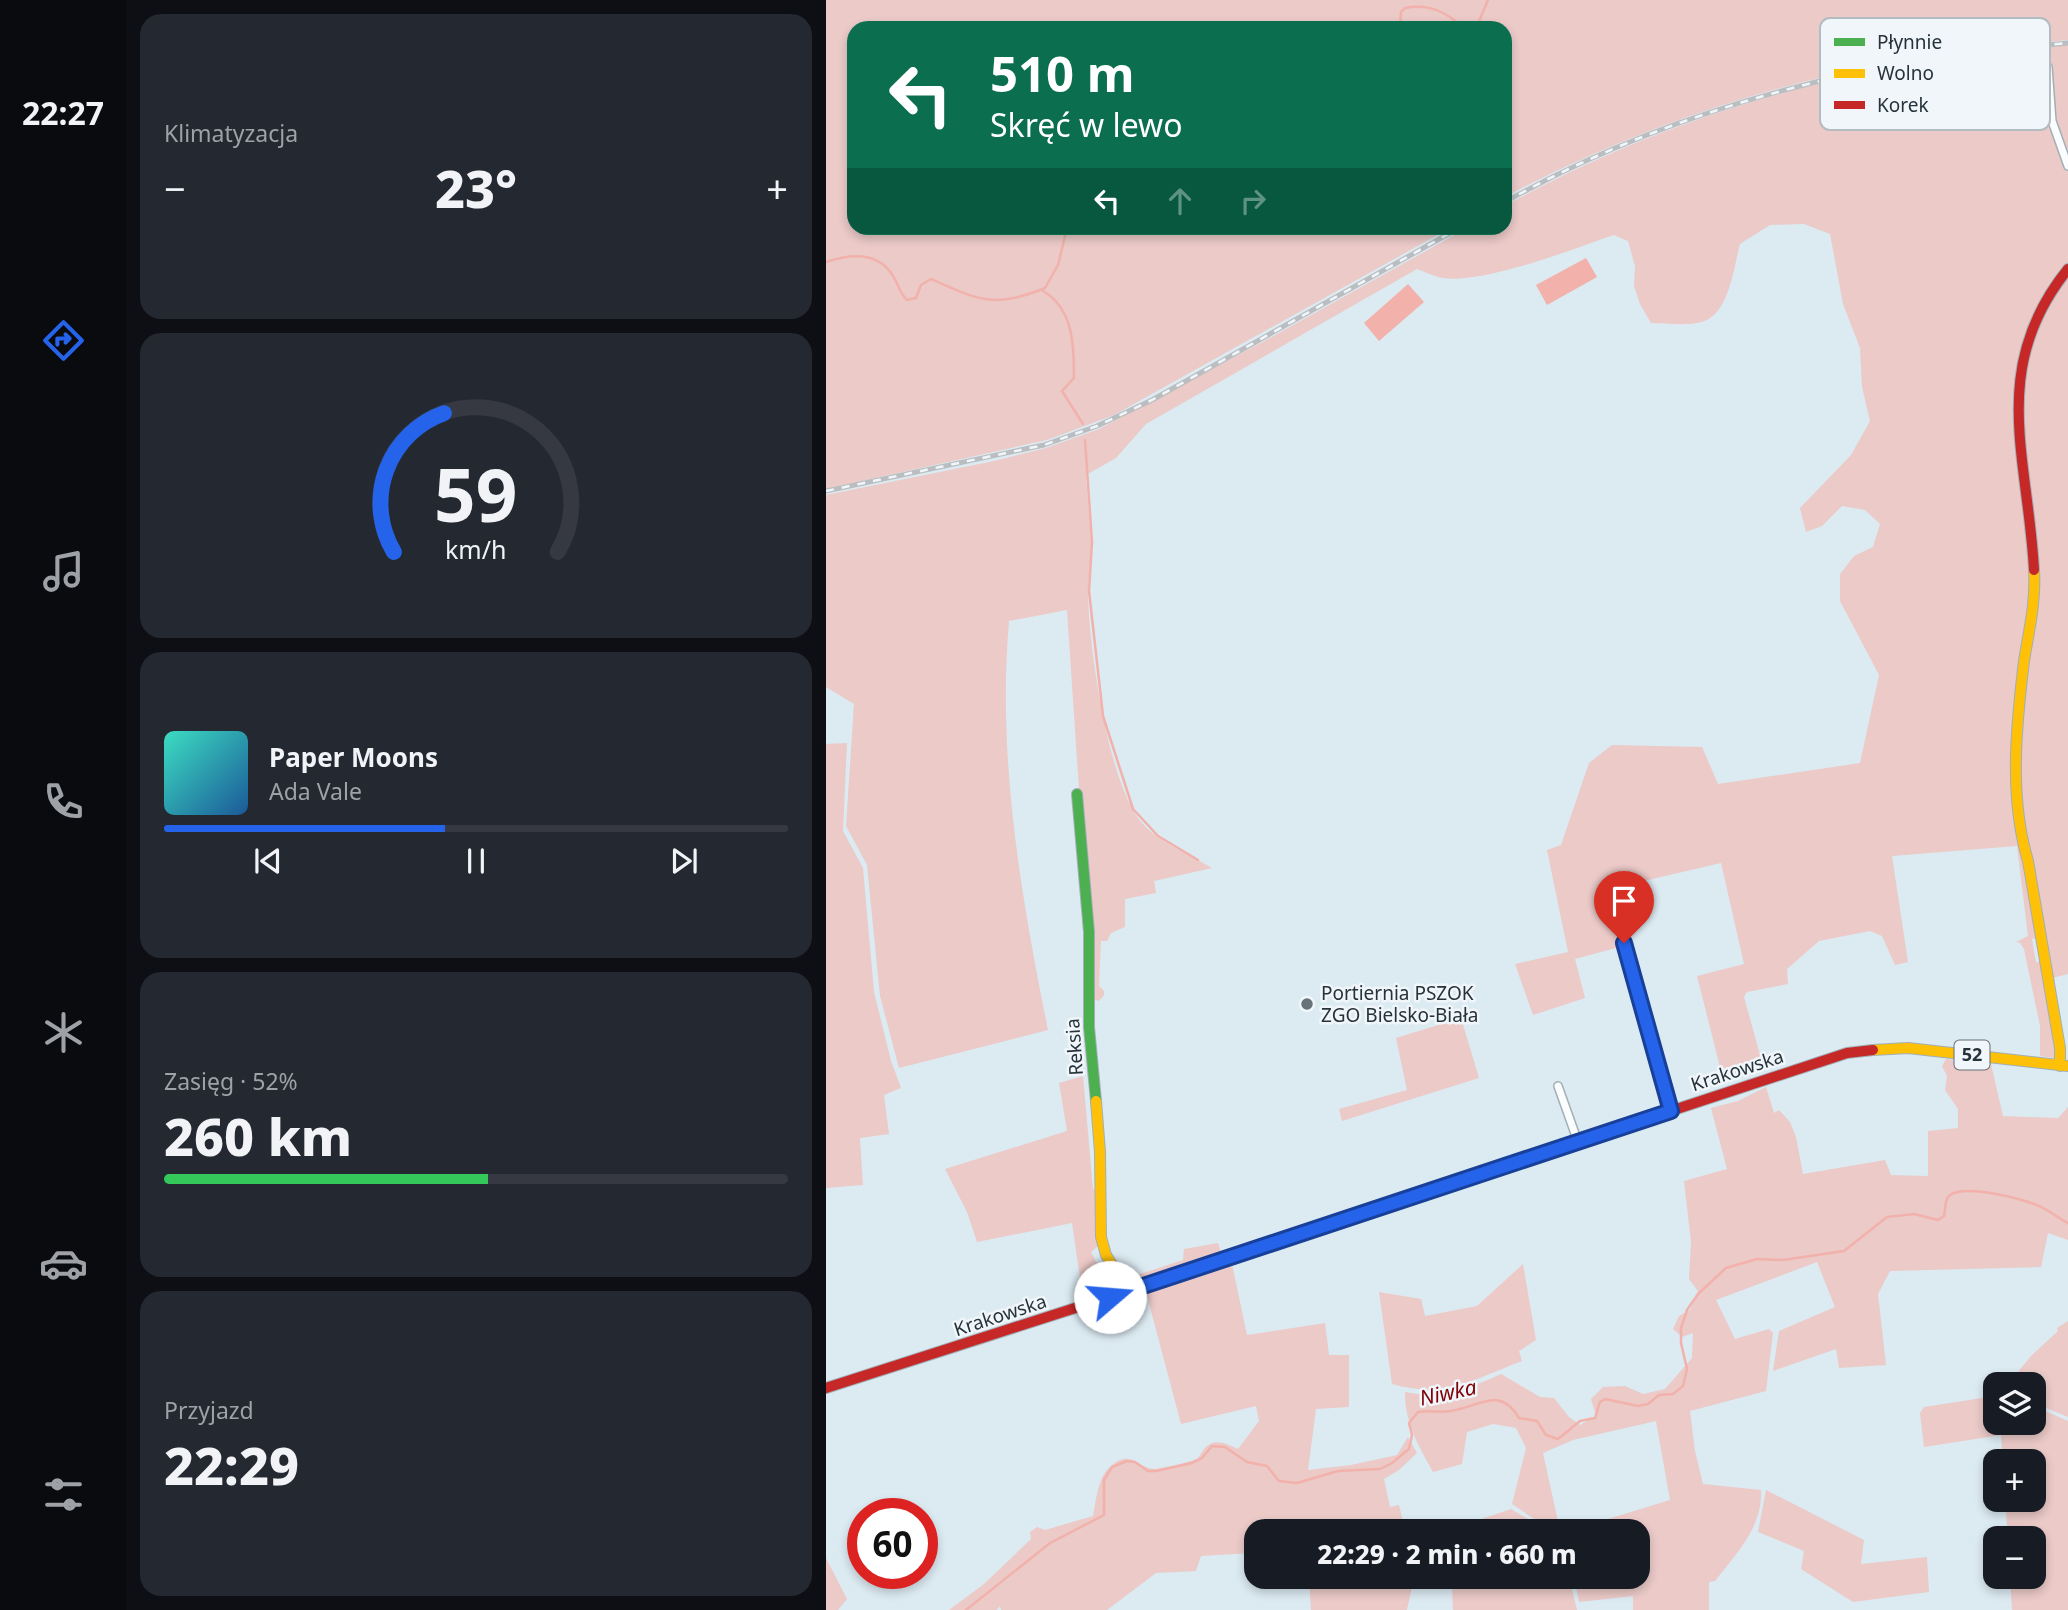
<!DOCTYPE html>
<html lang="pl">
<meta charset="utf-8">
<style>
:root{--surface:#171b24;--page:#242831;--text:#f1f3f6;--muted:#9ea1a6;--line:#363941;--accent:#2563eb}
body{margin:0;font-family:"Noto Sans",sans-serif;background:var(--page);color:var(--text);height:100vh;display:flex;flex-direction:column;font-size:26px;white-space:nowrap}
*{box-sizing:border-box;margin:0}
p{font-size:23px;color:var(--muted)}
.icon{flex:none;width:38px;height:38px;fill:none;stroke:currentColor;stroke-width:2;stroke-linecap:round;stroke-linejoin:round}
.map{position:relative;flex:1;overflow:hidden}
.panel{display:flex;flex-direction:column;gap:14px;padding:14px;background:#0d0f14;width:700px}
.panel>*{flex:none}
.hud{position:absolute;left:21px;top:21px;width:665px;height:214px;border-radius:21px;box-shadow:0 4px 10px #0003;background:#0b6e4f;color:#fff;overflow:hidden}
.controls{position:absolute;left:1157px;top:1372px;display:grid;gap:14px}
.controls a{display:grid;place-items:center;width:63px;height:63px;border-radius:14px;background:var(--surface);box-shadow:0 4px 10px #0003;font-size:35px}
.speed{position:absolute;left:21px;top:1498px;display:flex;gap:14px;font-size:35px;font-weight:700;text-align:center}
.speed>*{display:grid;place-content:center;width:91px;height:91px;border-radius:50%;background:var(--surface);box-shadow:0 4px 10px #0003;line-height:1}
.speed .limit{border:10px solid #d22;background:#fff;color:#111}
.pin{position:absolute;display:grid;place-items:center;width:60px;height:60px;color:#fff;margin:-72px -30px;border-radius:50% 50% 50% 0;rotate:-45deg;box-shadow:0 0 7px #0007}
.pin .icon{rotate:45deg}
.me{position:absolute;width:77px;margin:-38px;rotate:72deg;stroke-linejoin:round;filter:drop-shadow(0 0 5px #0008)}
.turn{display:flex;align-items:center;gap:24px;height:147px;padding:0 28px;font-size:32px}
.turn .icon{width:91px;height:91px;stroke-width:2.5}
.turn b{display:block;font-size:49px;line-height:60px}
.lanes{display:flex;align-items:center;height:66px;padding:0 28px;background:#0003;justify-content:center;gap:35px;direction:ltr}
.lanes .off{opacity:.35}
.big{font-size:52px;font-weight:800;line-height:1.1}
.panel .widget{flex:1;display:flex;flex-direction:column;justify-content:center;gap:10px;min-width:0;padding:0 24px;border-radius:21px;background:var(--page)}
.panel .dial{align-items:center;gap:0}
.dial svg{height:182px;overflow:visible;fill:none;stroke:var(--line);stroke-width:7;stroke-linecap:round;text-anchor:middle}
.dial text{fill:var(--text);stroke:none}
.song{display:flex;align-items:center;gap:21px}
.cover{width:84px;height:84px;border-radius:10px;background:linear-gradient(135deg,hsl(170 70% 55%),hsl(210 70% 35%))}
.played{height:7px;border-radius:4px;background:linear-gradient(90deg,var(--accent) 45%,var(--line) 45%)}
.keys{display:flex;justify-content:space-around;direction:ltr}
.heat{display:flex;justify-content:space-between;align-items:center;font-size:38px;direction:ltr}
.charge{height:10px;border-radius:5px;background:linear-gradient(90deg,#34c759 52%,var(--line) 0)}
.trip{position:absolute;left:418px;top:1519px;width:406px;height:70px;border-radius:21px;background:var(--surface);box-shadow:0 4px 10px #0003;font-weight:800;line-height:70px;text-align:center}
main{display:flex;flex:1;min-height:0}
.tabs{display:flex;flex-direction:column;width:126px;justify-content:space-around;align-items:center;background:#090b0e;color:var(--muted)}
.tabs .icon{width:49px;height:49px}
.tabs .on{color:var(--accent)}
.tabs b{font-size:32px;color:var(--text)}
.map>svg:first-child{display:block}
</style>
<main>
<nav class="tabs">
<b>22:27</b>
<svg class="icon on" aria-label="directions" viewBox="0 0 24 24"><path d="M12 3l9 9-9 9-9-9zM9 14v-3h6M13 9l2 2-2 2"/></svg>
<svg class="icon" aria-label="music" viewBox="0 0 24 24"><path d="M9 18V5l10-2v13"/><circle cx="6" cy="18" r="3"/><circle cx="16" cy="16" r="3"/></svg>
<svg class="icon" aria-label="phone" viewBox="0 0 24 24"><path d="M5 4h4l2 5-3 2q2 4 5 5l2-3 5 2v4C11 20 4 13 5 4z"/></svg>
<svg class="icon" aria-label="climate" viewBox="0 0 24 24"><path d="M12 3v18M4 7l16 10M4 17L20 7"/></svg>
<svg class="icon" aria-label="car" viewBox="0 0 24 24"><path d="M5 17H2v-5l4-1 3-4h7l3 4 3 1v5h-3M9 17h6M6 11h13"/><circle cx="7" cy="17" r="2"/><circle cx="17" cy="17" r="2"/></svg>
<svg class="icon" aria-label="filters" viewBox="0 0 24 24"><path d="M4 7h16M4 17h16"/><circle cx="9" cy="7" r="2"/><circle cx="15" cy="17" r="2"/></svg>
</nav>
<section class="panel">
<div class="widget"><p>Klimatyzacja</p>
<div class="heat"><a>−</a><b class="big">23°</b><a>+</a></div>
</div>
<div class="widget dial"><svg viewBox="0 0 100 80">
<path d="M14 69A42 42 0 1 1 86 69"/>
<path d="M14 69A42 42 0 0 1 36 8" stroke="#2563eb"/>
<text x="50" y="56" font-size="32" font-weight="700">59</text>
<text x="50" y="72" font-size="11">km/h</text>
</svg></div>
<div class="widget">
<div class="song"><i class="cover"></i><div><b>Paper Moons</b><p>Ada Vale</p></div></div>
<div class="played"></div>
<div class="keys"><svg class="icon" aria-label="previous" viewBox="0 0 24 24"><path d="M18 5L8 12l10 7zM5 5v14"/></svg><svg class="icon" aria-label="pause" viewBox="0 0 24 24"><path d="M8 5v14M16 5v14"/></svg><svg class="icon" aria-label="next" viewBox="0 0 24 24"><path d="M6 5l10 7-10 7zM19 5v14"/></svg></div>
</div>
<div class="widget"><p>Zasięg · 52%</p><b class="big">260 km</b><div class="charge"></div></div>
<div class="widget"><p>Przyjazd</p><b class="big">22:29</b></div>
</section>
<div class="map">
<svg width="1242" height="1610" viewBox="0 0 1242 1610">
<rect width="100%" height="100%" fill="#dceaf2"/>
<!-- green -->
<g fill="#ebcac8">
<path d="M0,0H1242V40C1179,47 1115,52 1053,65C924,90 795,135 679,197V28H28V228H624L288,415L221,440L0,489Z"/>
<path d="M1242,45V974L1226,978L1211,938L1206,939L1210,962H1216L1231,1045L1228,1058L1214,1056V1026L1198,949L1194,943L1190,942L1202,936L1191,846L1066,856L1082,962L1069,965L1056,936L1044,931L993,941L961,969L962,984L921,992L918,997L936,1062L897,1079L871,976L918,964L895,863L779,890L797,946L749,959L759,998L707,1015L689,964L742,952L721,850L735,845L763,763L786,745L876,747L892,784L1034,763L1053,675L1014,601V574L1028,556L1047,547L1054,524L1039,510L1016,506L996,526L980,532L974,508L1025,455L1044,421L1036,387L1034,348L1017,304L1004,234L978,224L944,225L914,244C908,266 904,308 881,320C866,327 841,323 825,323L814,304L808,286L809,266L802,241L788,235C747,249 658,284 617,278C609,277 599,272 591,269L320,424L290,458L260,475C261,498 264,521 265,544C266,560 262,576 262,591C262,643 282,785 316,823C335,844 363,854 386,868L328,881L330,893L299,899V927L285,933L281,941H275L273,986L278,991V995L273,1001L267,999L241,610L183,621C171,758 195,896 222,1030L73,1068L54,996L41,865L20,826L28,704L0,687V495L168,461L220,448L273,429L444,338L641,228H679V206C809,133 958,84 1105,61C1150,53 1196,50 1242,45Z"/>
<path d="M21,743L17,831L37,868L48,992L65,1061L75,1088L58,1095L63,1134L34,1138L37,1185L0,1188V744Z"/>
<path d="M635,1018L653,1078L516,1121L513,1109L581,1090L570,1038Z"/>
<path d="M1120,1059L1165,1064L1177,1116L1232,1118L1242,1107V1240L1222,1233L1215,1267L1064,1271L1052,1294L1060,1365L1013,1368L1010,1349L947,1371L953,1331L1009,1307L991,1262L890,1300L909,1339L943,1329L947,1333L940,1391L864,1411L869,1451L877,1484L935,1490C937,1527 910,1554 889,1581L883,1582V1610H807V1596L753,1602L748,1577H812V1531H743L844,1500L830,1421L747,1440L717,1453L733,1526L711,1521L686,1504L700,1448L690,1428L667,1424L641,1432L636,1464L607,1472C592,1445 579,1423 579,1392C615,1399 643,1389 675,1374L714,1397L728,1398L743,1417L754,1425L770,1416L765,1399L777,1387L799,1386L817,1394L839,1389L866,1358L867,1333L856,1337L847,1329L853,1316L864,1310L872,1291L863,1279L865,1242L858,1181L901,1169L885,1108L912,1101L940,1087L948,1113L953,1110L964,1122L970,1137L977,1174L1059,1160L1065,1175L1102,1176V1131L1132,1128V1109L1119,1090L1121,1076L1116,1066Z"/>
<path d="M257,1076L267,1189L271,1190L272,1246L265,1252L274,1269L282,1266L289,1277L290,1284L287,1288L257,1298L246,1223L151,1242L141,1212L119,1169L241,1131L233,1083Z"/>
<path d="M392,1243L395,1253L311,1280L302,1278L357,1260L358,1249Z"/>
<path d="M406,1264L421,1335L499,1323L503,1355H523V1407L490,1409L482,1470L525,1465L571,1455L582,1437L591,1453L573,1470L558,1479L564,1507L573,1505L579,1531H430V1566L427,1567L426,1553L375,1556L370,1571L330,1573L281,1610H175L174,1606L171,1610H123L158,1584L205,1539L204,1532L211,1527L219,1530L267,1516C270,1501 272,1476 285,1466C305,1448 312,1469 329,1469C337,1468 366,1462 372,1458C373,1457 377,1450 378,1449C389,1437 400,1444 412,1449L433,1421L430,1406L355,1424L320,1292Z"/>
<path d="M697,1264L710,1340L693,1351L696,1361C648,1379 619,1399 566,1384L553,1292L595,1299L599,1316L651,1306Z"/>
<path d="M1242,1321V1417L1208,1403V1384H1182L1205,1356L1232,1331L1231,1328Z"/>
<path d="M1169,1396V1423H1208V1406L1242,1421V1610H1186L1184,1577H1208V1538H1182L1179,1500H1208V1461H1177L1175,1435L1098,1447L1094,1413L1098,1407Z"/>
<path d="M940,1490L1038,1540L1035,1564L1101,1557L1103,1592L1027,1602L975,1569L978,1551L932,1532Z"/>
<path d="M685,1509L709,1523L734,1531H629L632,1527Z"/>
<path d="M0,1558L21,1599L12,1610H0Z"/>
<path d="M483,1577H588L581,1610H485Z"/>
<path d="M593,1577H743L751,1610H627L626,1586L592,1580Z"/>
</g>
<!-- water -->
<g fill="#f2b1ab">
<path d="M760,258L771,277L721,305L710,285Z"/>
<path d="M582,284L598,302L553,341L538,323Z"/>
</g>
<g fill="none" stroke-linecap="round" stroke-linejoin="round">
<!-- stream -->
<g stroke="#f2b1ab" stroke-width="2.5">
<path d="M574,28L575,12L579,8C603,3 621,12 637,28"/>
<path d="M648,28L651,26L662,0"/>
<path d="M0,262C24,254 52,251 67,276C73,285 73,292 81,300L90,298L95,285L105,279C152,300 168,309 219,288L232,265L241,228"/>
<path d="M217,291C248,309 248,347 248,378L236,391L257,424"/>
<path d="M259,440L266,542L263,591L277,716L307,809L332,836L372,860"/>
<path d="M140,1610L224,1543L278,1515V1480L286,1467L301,1461L309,1462L322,1471H330L366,1463L376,1458L386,1446L399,1447L421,1462L441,1466L453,1481L471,1483L512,1471L554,1469L566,1463L583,1449L586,1435L583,1423L592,1412C603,1410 614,1413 625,1411C653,1407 673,1385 693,1418L711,1421L720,1435L732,1439L754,1421L769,1418L774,1402L779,1399L812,1406L822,1404L833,1395L847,1394L857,1386L861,1369L855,1343V1328L861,1310L872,1294L900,1268L931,1259L957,1260L1018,1251L1061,1217L1088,1214L1112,1220L1118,1216C1120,1209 1118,1199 1124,1195C1140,1184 1202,1199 1219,1209C1227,1213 1233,1219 1242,1223"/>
</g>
<!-- street casing -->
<g stroke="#a2afb6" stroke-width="10">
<g id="street">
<path d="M1222,67L1226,121L1242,166"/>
<path d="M732,1086L752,1142"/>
</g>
</g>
<!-- fast casing -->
<g stroke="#a2afb6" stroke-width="12">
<g id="fast">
<path d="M251,794L263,932V1027L270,1101"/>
<path d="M271,1301L796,1127"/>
</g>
</g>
<!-- slow casing -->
<g stroke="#a2afb6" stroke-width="12">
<g id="slow">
<path d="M1208,570C1210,602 1203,630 1198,661C1190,727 1183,797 1202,861L1234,1048V1066"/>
<path d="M798,943L845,1111"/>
<path d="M1047,1050L1082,1048L1242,1066"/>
<path d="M270,1101L274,1152L275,1237L280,1255L302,1291"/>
</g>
</g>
<!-- jam casing -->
<g stroke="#a2afb6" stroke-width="12">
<g id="jam">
<path d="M1208,570C1202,457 1162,368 1242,269"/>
<path d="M796,1127L1021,1053L1047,1050"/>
<path d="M0,1388L271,1301"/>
</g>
</g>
<!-- street -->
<use href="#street" stroke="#fafcfd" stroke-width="7"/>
<!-- fast -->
<use href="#fast" stroke="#4caf50" stroke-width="10"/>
<!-- slow -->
<use href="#slow" stroke="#ffc107" stroke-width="10"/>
<!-- jam -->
<use href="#jam" stroke="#c62828" stroke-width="10"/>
<!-- rail casing -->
<g stroke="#babec1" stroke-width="5">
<g id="rail">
<path d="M679,202C814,126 968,80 1120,56C1161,49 1202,47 1242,43"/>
<path d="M0,491L218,445L271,426L326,400L633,228"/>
</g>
</g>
<!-- rail -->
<use href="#rail" stroke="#f0f6fa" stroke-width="2.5" stroke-dasharray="8" stroke-linecap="butt"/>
</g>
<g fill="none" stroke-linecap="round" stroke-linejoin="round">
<!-- route casing -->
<g stroke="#184099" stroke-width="18">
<path id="route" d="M284,1297L845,1111L798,943"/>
</g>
<!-- route -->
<use href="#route" stroke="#2563eb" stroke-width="12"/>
</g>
<!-- markers -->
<circle fill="#66737b" stroke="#f0f6fa" stroke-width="2.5" cx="481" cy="1004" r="7"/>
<g text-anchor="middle" stroke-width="5" stroke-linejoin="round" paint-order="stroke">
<!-- shield labels -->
<rect fill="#f0f6fa" stroke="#636e74" stroke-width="2" x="1128.5" y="1040.5" width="35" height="29" rx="5"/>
<g font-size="18" font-weight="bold" fill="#26333b">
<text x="1146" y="1061">52</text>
</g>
<!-- poi labels -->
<g font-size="19" fill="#26333b" stroke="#f0f6fa" text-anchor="start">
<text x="495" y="1000">Portiernia PSZOK<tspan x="495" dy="22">ZGO Bielsko-Biała</tspan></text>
</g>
<!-- street labels -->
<g font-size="19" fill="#26333b" stroke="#f0f6fa">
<text transform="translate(248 1047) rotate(-94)" y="7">Reksia</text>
<text transform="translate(911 1070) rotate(-18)" y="7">Krakowska</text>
<text transform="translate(174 1315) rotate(-18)" y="7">Krakowska</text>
</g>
<!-- water labels -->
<g font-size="21" font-style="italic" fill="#7e0308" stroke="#f0f6fa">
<text transform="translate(622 1393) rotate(-12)" y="7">Niwka</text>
</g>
</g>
<!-- legend -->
<rect x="994" y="18" width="230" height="112" rx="10" fill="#f0f6fa" stroke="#b3bcc1" stroke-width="2"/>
<rect x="1008" y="38" width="31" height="8" fill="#4caf50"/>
<rect x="1008" y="69" width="31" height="9" fill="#ffc107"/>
<rect x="1008" y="101" width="31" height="8" fill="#c62828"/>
<g font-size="19" fill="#26333b">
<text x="1051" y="49">Płynnie</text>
<text x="1051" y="80">Wolno</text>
<text x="1051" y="112">Korek</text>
</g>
</svg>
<div class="controls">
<a><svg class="icon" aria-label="layers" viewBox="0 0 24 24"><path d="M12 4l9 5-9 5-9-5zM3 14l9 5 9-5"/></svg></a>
<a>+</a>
<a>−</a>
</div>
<div class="speed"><div class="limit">60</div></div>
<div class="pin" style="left:798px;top:943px;background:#d93025"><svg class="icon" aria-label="arrive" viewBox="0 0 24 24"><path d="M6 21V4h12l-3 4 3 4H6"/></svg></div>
<svg class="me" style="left:284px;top:1297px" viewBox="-20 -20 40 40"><circle r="19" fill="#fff"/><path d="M0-13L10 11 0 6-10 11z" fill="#2563eb"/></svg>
<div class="trip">22:29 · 2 min · 660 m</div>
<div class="hud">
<div class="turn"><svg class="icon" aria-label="left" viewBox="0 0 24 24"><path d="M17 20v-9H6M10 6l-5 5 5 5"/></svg><div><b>510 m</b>Skręć w lewo</div></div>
<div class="lanes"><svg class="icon" aria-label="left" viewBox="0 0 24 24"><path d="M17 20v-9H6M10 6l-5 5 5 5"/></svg><svg class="icon off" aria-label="ahead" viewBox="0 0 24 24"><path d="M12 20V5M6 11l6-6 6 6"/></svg><svg class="icon off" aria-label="right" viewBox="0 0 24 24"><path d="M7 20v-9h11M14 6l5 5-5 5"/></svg></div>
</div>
</div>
</main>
